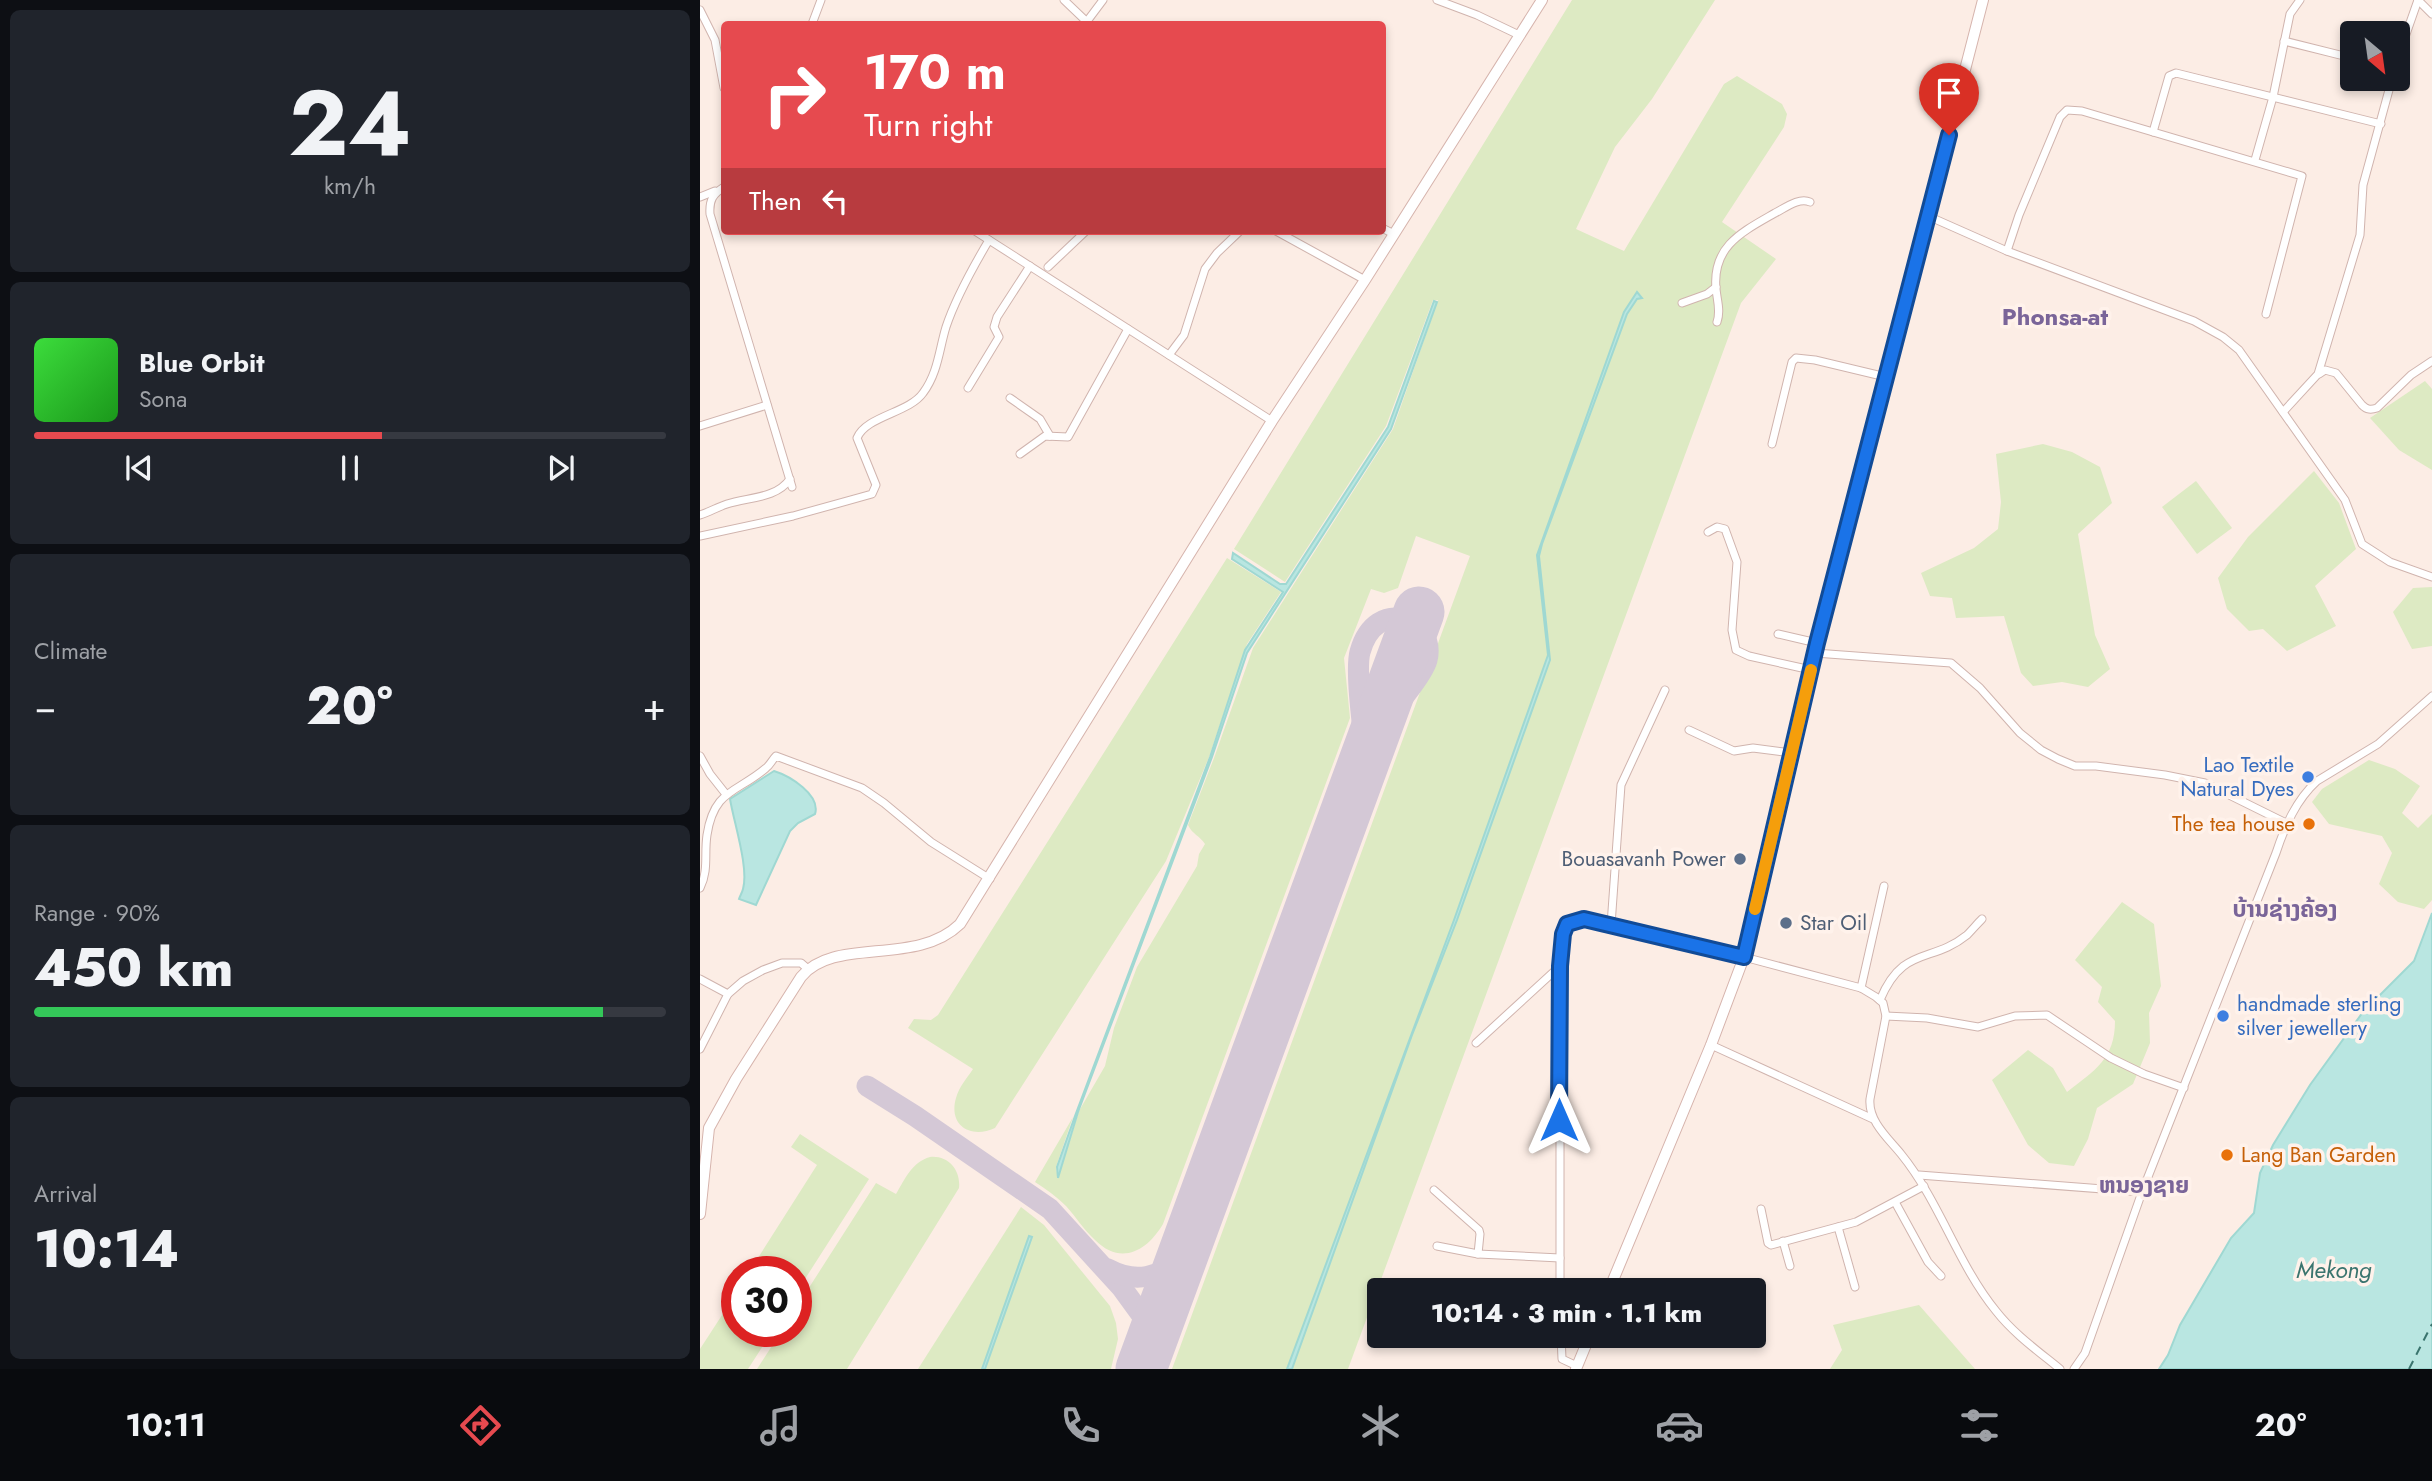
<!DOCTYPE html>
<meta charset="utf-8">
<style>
:root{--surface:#171b24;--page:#20242c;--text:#f1f3f6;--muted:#9ea1a6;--line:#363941;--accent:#e64a4f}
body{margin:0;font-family:Jost,"Noto Sans Lao",sans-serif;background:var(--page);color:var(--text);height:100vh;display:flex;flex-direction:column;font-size:26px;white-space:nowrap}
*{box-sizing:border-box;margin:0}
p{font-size:23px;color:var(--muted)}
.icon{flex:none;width:38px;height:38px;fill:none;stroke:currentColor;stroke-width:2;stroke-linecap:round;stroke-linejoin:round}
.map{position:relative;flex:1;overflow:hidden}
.sheet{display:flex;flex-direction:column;gap:10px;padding:10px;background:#0d0f14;width:700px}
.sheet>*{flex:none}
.guide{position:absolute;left:21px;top:21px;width:665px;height:214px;border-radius:7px;box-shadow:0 4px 10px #0003;background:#e64a4f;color:#fff;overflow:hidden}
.needle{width:46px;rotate:151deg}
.fabs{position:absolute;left:1640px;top:21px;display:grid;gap:14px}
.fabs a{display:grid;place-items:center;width:70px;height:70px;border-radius:7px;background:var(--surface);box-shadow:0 4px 10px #0003;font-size:35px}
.speed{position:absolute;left:21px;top:1256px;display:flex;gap:14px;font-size:35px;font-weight:700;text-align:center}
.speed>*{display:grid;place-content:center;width:91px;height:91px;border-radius:50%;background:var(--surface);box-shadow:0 4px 10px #0003;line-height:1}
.speed .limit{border:10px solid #d22;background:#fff;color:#111}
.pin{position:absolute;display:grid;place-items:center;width:60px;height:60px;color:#fff;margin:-72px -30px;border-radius:50% 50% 50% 0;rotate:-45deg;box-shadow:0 0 7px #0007}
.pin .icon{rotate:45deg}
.me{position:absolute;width:77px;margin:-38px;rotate:0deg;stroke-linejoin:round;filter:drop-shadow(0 0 5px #0008)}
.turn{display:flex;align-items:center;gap:24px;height:147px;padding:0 28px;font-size:32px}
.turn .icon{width:91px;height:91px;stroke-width:2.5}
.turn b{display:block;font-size:49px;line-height:60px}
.then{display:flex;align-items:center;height:66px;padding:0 28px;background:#0003;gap:14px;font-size:26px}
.big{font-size:52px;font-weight:800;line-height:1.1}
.sheet .tile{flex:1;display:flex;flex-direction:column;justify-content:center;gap:10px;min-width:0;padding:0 24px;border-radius:10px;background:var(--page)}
.sheet .dial{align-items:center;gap:0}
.dial b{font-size:91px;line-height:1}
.song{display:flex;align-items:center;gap:21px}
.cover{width:84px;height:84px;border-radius:10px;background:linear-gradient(135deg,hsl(120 70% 55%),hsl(120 70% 35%))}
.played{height:7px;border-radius:4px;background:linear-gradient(90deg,var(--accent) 55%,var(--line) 55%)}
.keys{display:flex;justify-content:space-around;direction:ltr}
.heat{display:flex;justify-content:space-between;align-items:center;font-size:38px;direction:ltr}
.charge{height:10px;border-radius:5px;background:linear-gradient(90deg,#34c759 90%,var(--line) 0)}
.trip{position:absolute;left:667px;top:1278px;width:399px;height:70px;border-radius:7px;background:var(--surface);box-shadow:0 4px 10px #0003;font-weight:800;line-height:70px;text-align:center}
.tabs{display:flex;height:112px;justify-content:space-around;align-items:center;background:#090b0e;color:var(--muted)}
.tabs .icon{width:49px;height:49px}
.tabs .active{color:var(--accent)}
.tabs b{font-size:32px;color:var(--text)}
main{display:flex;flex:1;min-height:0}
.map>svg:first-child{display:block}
</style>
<main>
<section class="sheet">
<div class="tile dial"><b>24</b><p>km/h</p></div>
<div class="tile">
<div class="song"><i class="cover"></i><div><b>Blue Orbit</b><p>Sona</p></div></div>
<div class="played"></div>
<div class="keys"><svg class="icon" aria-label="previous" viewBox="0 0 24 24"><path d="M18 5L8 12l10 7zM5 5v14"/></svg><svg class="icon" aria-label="pause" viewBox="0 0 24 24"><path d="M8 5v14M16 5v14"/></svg><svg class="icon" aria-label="next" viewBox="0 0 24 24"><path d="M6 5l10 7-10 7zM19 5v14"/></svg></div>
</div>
<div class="tile"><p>Climate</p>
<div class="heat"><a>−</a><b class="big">20°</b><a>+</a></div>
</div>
<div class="tile"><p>Range · 90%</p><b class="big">450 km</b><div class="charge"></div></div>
<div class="tile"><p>Arrival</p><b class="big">10:14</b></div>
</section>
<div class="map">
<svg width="1732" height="1369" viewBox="0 0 1732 1369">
<rect width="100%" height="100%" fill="#fcede5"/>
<!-- green -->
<g fill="#ddeac3">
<path d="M872,0H1015L952,99L915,147L876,229L924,251L1024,84L1037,76L1082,104L1087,114L1084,127L1022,222L1076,259L1041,303L648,1369H592L712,1035L757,920L850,655L839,556L842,544L905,369L927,314L937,298V292L924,312L837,554L848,655L847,660L754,920L587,1369H472L770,556L716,536L698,588L684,593L671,589L644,658L650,718L463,1224C447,1251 421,1266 395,1240C384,1230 376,1217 366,1206C357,1197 346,1189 335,1182L373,1117L356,1167L358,1179L379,1111L405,1066L414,1028L437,967L497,866L499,854L505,844C500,836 492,834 488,825L514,758L553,648L693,429L738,300H733L686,426L585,582L534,549Z"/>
<path d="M1725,381L1732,389V470L1699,450L1670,418Z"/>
<path d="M1343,444L1372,452L1400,467L1412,503L1378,534L1395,635L1410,669L1388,687L1362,682L1333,686L1321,673L1304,616L1256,618L1252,598L1230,596L1221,573L1274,548L1298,529L1301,502L1296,454Z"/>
<path d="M1614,471L1639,503L1656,549L1615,586L1636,626L1587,651L1563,629L1549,631L1527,609L1518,578L1548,537Z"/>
<path d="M1496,481L1532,528L1497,554L1462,507Z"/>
<path d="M527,558L581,592L547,644L509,757L466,861L295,1128C271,1139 248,1126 256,1098C259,1087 267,1078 273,1069L208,1028L214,1019L231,1020L238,1015Z"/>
<path d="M1732,587V646L1712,649L1693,612L1713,588Z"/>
<path d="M1669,760L1695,769L1720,786L1702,813L1718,828L1732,814V900L1724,909L1698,902L1679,884L1692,853L1682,836L1629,824L1612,802L1622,789Z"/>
<path d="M1422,902L1454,924L1461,986L1449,1013L1450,1043L1433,1084L1397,1108L1388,1139L1374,1166L1349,1163L1328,1145L1292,1080L1328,1050L1353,1068L1367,1092C1395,1070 1415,1059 1415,1021L1398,1002L1402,987L1375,960Z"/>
<path d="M100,1134L169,1179L96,1293V1272H49L117,1165L91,1147Z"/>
<path d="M230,1157C248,1155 261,1170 259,1188L147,1369H57L81,1332H96V1308L176,1183L196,1194C205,1179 212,1162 230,1157Z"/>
<path d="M321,1207L344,1225L410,1306L416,1323L418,1339L411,1369H218Z"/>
<path d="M37,1292V1332H72L48,1369H0V1349Z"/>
<path d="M1219,1305L1275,1369H1130L1142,1350L1133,1325Z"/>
</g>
<!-- water -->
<g fill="#b9e6e1" stroke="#9fd8d2" stroke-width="2">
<path d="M937,292L942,298L937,299L927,314L842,544L839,556L850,660L757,920L712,1035L597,1355L592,1369H587L754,920L848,655L837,555L924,312Z"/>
<path d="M734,301L737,302L691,429L547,653L512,757L378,1112L358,1178L357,1167L375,1116L510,757L545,650L583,592L532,559L533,553L580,584H586L688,427Z"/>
<path d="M74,771C90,776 121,795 115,814L98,823L90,831L56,905L39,899C40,896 42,893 43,889C49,868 34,823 30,799Z"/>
<path d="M1732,913V1369H1459L1468,1355L1480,1325L1531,1238L1554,1213L1560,1173L1573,1145L1610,1085L1663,1012L1714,961Z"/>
<path d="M329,1236L332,1237L285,1369H282Z"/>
</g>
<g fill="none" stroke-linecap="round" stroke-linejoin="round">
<!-- ferry -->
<path stroke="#3a746e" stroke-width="2" stroke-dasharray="9 7" stroke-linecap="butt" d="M1709,1369L1732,1324"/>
<!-- taxiway -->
<g stroke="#d4c8d6" stroke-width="21">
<path d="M659,776L664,765L665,749C663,727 655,671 660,652C676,594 737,620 727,660C723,676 688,716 676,730"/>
<path d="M167,1086L215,1116L350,1209L422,1288L454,1332"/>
<path d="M408,1269C436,1284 459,1278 482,1257"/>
</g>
<!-- runway -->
<path stroke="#d4c8d6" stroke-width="51" d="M441,1369L719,612"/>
<!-- street casing -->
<g stroke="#d0b4ae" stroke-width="9">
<g id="street">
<path d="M364,0L387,22"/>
<path d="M737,0L777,15L819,35"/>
<path d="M1718,0L1732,14"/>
<path d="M0,10L15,40L24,88"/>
<path d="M112,24L121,0"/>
<path d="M385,24L403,0"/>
<path d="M1584,41L1652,58"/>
<path d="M1698,57L1718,0"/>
<path d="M1453,132L1469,76L1476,73L1681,124"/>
<path d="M1555,160L1573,97L1590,14L1600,0"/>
<path d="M24,187C13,194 9,200 10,214L92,487"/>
<path d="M0,197L15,191"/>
<path d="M1228,216L1307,251L1494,321L1523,337L1539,350L1645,500L1662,544L1690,562L1732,577"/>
<path d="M682,228L694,234"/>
<path d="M275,231L572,421"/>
<path d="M576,231L665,280"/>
<path d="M1307,251L1319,215L1360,117L1367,110L1382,111L1602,176L1566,314"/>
<path d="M348,267L386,231"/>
<path d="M982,303L1007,294L1016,287"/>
<path d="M1017,322C1021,311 1017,300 1016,289C1012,246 1042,232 1075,213C1085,208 1099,197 1110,202"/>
<path d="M469,355L484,335L505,269L517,253L540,231"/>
<path d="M1619,374L1625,370L1636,373L1662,405C1667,410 1671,410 1677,408L1711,375L1732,361"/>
<path d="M268,388L299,337L294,327L297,317L330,266"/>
<path d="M310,398L340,419L350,436"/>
<path d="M1583,412L1618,374L1660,235L1663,185L1692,79"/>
<path d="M0,426L67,405"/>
<path d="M1072,444L1092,362L1096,358L1115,360L1186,377"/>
<path d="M320,454L345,436L368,437L428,329"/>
<path d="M0,515C9,512 18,507 27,504C48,497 76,499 90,479"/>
<path d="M1008,532L1017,527L1025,529L1037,562L1032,630L1036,650L1049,656L1111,670"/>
<path d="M0,536L93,516L172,494L176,485L157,438C166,416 209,413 223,393C238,373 239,350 246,327C256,297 273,267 289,240"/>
<path d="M1078,634L1117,643"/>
<path d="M1115,653L1251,663L1280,688L1320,733L1341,750L1358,759L1375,766H1396L1465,775L1505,783L1586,823"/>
<path d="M989,730L1034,751L1053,748L1091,753"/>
<path d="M0,756L10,774L25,793"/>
<path d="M0,888C9,870 4,854 7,835C14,789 37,793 66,768C70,765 72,760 76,756L162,788L184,803L231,842L290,879"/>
<path d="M911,925L921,785L965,690"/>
<path d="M0,979L28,994"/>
<path d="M1161,988L1184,886"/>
<path d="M1180,1000C1203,945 1231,964 1267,935C1272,930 1277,924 1282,919"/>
<path d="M1186,1016L1227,1018L1278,1027L1315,1016L1347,1015L1411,1058L1444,1074L1484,1088"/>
<path d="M776,1043L860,966"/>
<path d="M1011,1045L1173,1119"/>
<path d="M0,1049L28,994L43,981L63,970L82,963H101L108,969"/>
<path d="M1219,1175L1442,1192"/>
<path d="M734,1190L779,1230L780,1234L778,1254"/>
<path d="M1195,1202L1228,1262L1241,1276"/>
<path d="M1061,1209L1068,1243L1071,1245L1156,1222L1224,1186"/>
<path d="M1138,1227L1155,1287"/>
<path d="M1083,1241L1090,1266"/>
<path d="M737,1246L778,1254L860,1258"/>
<path d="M860,1290V966L863,934L867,924L884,919L1044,957L1161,988L1176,997L1183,1003L1186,1016L1170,1099C1168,1121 1188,1138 1201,1154C1240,1202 1257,1263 1296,1311C1314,1334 1338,1351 1360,1369"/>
<path d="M861,1335L862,1359L877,1366"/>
<path d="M1374,1369L1385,1353L1442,1192L1576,853C1585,826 1596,800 1617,781L1678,744L1732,696"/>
</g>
</g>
<!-- secondary casing -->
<g stroke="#d6b4ad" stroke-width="12">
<g id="secondary">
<path d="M0,1214L9,1128L36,1079L101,977C134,936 216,967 260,924L572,421L665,280L842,0"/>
<path d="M909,1290L1011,1045L1044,957L1117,643L1283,0"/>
<path d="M876,1369L890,1335"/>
</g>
</g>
<!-- street -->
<use href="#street" stroke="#fff" stroke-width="7"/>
<!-- secondary -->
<use href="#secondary" stroke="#fff" stroke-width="10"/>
</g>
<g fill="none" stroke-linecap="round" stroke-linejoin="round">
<!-- route casing -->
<g stroke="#114b97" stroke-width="18">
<path id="route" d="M859,1120L860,966L863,934L867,924L884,919L1044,957L1117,643L1249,135"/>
</g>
<!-- route -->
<use href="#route" stroke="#1a73e8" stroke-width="12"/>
<!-- slow -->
<path stroke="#f59e0b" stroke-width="12" d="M1055,909L1111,670"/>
</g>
<!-- markers -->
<g fill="#3f7fe0" stroke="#fff2eb" stroke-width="2.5">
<circle cx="1608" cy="777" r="7"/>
<circle cx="1523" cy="1016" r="7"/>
</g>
<g fill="#e8710a" stroke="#fff2eb" stroke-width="2.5">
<circle cx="1609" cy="824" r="7"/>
<circle cx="1527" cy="1155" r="7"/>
</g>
<g fill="#5c6f8a" stroke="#fff2eb" stroke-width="2.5">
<circle cx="1040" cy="859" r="7"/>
<circle cx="1086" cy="923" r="7"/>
</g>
<g text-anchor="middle" stroke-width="7" stroke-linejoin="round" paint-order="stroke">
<!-- shop labels -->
<g font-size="21" fill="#366cbe" stroke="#fff2eb" text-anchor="end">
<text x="1594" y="772">Lao Textile<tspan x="1594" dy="24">Natural Dyes</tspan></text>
<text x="1537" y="1011" text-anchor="start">handmade sterling<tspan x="1537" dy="24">silver jewellery</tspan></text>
</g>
<!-- food labels -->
<g font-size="21" fill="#c56008" stroke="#fff2eb" text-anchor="end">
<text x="1595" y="831">The tea house</text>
<text x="1541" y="1162" text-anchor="start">Lang Ban Garden</text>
</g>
<!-- service labels -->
<g font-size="21" fill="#4e5e75" stroke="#fff2eb" text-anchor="end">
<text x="1026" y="866">Bouasavanh Power</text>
<text x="1100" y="930" text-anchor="start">Star Oil</text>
</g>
<!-- neighbourhood labels -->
<g font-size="23" font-weight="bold" fill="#7a6599" stroke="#fff2eb">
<text x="1585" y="917">ບ້ານຊ່າງຄ້ອງ</text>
<text x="1444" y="1193">ຫນອງຊາຍ</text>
</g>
<!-- water labels -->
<g font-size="23" font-style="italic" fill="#3a746e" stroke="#fff2eb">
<text x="1634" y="1278">Mekong</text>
</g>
<!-- quarter labels -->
<g font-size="24" font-weight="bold" fill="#7a6599" stroke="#fff2eb">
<text x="1355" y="325">Phonsa-at</text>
</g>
</g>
</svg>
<div class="fabs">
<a><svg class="needle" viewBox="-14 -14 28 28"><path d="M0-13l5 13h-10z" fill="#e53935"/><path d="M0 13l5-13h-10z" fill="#9ea1a6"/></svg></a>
</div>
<div class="speed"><div class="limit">30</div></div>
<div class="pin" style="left:1249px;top:135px;background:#d93025"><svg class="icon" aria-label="arrive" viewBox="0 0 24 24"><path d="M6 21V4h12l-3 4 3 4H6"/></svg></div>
<svg class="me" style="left:859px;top:1120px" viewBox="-20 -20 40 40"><path d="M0-17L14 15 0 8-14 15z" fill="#1a73e8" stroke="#fff" stroke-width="4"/></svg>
<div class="trip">10:14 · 3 min · 1.1 km</div>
<div class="guide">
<div class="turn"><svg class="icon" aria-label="right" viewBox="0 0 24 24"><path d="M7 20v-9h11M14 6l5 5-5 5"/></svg><div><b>170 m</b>Turn right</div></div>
<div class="then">Then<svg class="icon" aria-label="left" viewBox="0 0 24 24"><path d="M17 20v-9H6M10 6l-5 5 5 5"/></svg></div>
</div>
</div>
</main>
<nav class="tabs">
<b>10:11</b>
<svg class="icon active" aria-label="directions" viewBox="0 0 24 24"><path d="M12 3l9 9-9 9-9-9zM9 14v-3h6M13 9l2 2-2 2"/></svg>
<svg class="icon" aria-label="music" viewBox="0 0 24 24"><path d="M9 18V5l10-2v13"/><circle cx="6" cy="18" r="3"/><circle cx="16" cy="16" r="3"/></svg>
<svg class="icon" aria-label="phone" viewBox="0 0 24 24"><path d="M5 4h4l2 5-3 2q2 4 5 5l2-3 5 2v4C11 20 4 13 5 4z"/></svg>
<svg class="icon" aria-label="climate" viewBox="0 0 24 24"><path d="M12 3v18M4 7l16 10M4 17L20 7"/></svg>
<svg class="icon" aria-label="car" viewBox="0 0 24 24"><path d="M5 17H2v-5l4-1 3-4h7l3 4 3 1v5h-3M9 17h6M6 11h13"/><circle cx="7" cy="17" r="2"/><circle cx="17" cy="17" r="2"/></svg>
<svg class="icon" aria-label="filters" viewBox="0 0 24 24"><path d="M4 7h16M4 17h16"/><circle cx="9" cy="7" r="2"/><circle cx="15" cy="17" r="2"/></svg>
<b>20°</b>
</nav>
